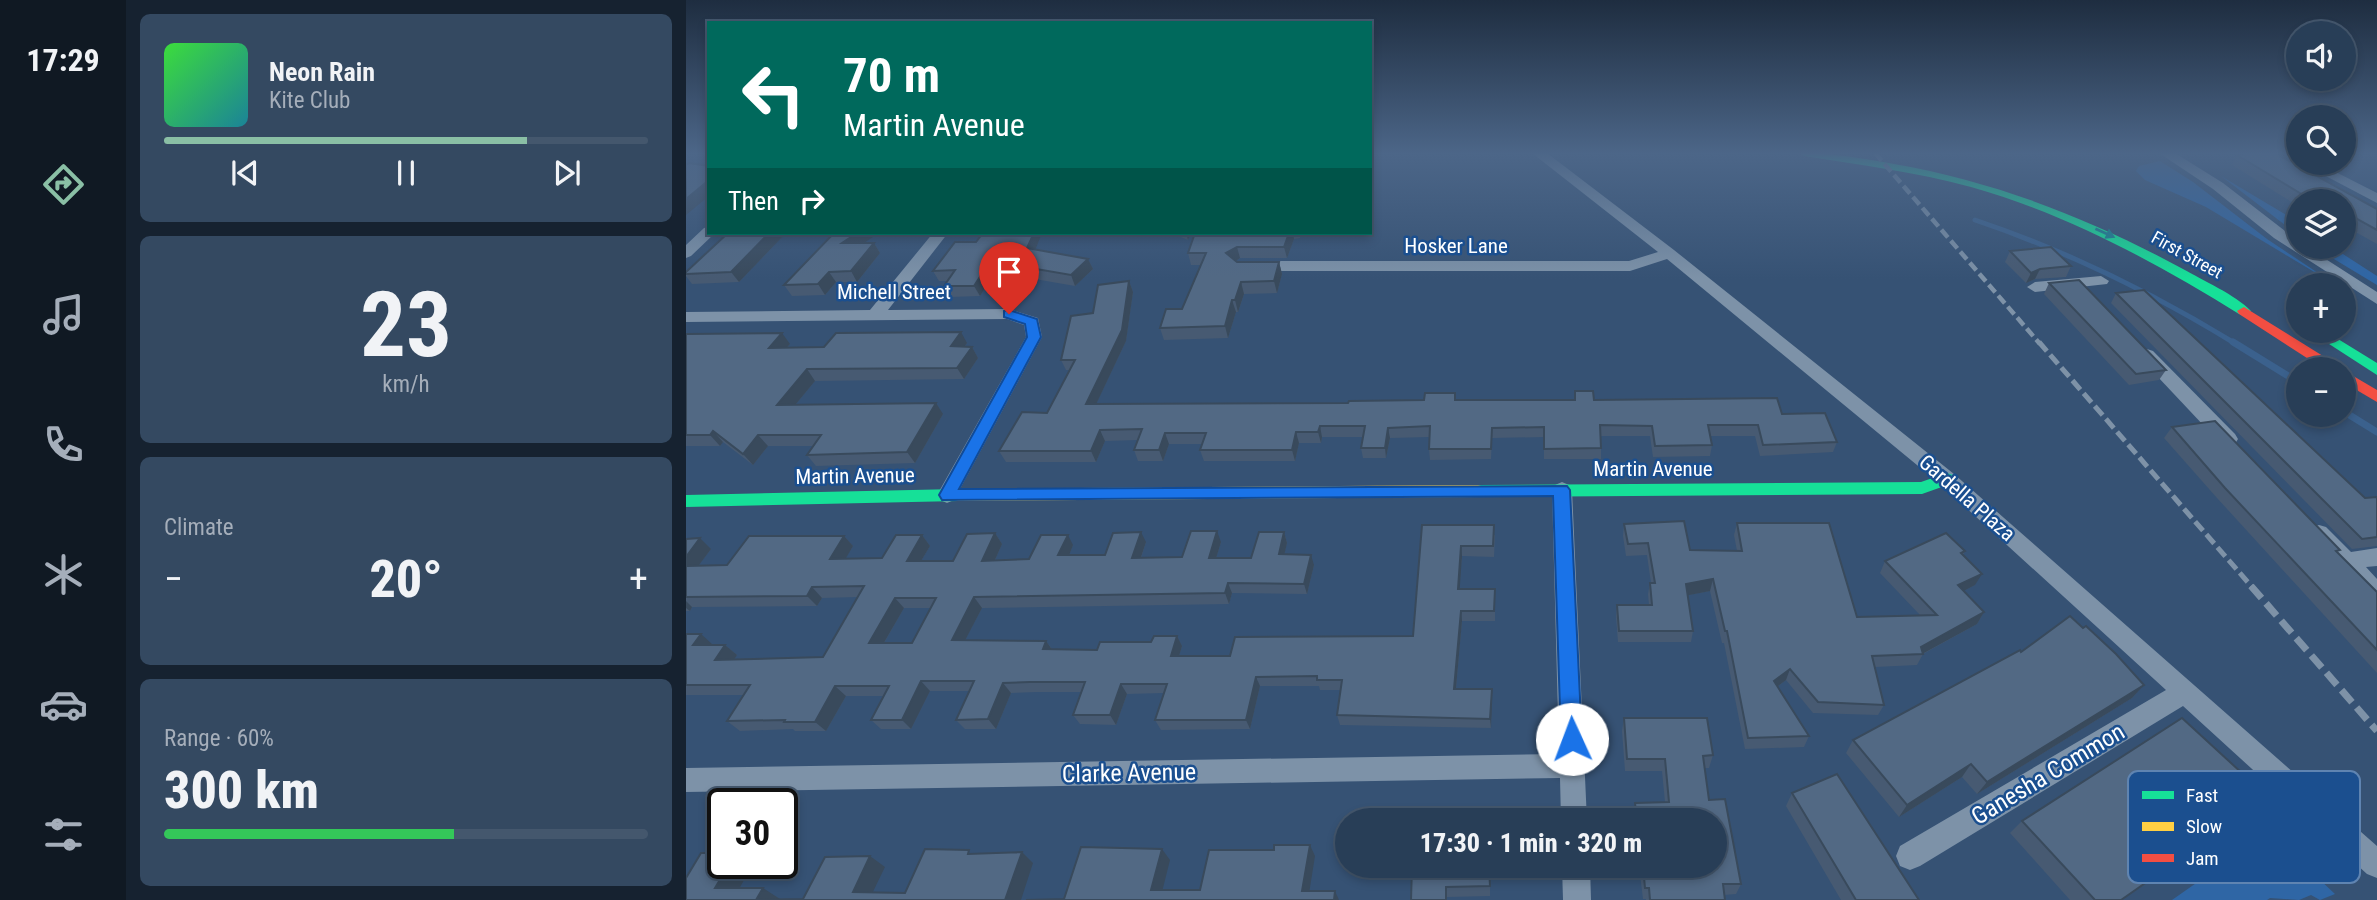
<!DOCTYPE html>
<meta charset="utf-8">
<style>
:root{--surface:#283e57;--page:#344961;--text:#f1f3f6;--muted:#a5aeba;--line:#44576d;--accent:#8abfa5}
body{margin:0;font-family:"Roboto Condensed",sans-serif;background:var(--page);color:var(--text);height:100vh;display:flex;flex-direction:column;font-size:26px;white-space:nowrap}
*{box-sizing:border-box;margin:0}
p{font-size:23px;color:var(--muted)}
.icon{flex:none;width:38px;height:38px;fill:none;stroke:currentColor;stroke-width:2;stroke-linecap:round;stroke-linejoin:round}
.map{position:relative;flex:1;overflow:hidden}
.sheet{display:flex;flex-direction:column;gap:14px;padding:14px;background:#162230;width:560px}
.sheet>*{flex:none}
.hud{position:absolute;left:21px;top:21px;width:665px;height:214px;border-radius:0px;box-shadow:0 4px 10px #0003,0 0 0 2px var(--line);background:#00695c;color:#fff;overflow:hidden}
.tools{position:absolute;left:1600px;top:21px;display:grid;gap:14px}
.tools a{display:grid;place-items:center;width:70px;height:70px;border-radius:50%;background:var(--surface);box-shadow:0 4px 10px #0003,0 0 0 2px var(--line);font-size:35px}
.speed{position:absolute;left:21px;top:788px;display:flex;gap:14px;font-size:35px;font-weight:700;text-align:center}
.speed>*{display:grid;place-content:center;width:91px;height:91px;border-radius:50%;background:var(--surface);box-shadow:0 4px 10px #0003,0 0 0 2px var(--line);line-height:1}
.speed .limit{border:4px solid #111;border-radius:10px;background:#fff;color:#111}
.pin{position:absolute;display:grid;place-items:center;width:60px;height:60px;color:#fff;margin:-72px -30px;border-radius:50% 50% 50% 0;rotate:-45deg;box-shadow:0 0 7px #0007}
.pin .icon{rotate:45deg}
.me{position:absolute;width:77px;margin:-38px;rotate:358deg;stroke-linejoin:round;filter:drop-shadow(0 0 5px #0008)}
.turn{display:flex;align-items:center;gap:24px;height:147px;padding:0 21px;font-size:32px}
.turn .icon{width:91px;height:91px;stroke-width:2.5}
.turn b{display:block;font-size:49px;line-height:60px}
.then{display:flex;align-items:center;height:66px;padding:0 21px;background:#0003;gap:14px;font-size:26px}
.big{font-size:52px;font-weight:800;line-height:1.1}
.sheet .tile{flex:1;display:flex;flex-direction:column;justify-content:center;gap:10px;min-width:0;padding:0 24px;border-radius:10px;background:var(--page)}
.sheet .dial{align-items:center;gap:0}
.dial b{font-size:91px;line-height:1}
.song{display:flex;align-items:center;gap:21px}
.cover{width:84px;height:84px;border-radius:10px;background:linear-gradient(135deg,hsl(120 70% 55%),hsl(190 70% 35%))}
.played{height:7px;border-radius:4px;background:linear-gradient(90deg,var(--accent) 75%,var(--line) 75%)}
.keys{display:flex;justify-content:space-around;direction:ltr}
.heat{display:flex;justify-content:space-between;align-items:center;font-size:38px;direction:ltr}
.charge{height:10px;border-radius:5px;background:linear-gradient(90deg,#34c759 60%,var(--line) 0)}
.trip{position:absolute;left:649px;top:808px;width:392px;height:70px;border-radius:35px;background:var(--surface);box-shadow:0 4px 10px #0003,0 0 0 2px var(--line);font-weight:800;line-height:70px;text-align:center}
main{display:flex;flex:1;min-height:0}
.menu{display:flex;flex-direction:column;width:126px;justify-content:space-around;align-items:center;background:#101923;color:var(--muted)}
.menu .icon{width:49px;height:49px}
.menu .on{color:var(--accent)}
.menu b{font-size:32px;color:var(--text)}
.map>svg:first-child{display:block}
</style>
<main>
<nav class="menu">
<b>17:29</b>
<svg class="icon on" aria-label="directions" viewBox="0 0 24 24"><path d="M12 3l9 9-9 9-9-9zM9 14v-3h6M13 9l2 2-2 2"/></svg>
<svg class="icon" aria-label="music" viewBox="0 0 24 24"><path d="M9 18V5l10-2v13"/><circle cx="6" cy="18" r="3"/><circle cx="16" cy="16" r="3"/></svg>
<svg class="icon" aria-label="phone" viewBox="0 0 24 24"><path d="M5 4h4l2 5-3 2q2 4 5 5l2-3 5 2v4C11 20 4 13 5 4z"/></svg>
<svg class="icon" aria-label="climate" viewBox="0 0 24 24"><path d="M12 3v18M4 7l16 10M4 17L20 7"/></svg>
<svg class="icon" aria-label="car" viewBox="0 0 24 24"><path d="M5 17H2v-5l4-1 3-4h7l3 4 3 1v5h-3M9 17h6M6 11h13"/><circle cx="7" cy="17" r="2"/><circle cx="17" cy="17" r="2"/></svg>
<svg class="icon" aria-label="filters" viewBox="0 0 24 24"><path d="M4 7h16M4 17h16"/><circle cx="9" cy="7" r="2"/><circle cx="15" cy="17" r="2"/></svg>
</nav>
<section class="sheet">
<div class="tile">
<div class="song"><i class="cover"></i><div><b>Neon Rain</b><p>Kite Club</p></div></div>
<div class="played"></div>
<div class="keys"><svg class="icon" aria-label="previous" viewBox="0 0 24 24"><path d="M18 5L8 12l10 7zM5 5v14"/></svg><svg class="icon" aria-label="pause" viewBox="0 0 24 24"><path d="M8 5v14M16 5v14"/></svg><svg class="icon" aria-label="next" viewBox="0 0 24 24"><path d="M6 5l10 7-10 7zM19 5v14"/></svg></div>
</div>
<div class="tile dial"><b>23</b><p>km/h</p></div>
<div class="tile"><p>Climate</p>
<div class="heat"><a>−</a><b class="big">20°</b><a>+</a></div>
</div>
<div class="tile"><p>Range · 60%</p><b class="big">300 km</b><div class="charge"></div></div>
</section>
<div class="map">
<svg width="1691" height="900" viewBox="0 0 1691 900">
<rect width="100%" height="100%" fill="#365274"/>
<!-- green -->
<g fill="#2f66a5">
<path d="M1474,161L1507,182L1581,239L1650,285L1520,207L1459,180L1450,171L1453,166Z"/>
<path d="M1535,176L1612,222V235Z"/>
<path d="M1628,247H1646L1691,276V285Z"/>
<path d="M1583,832L1649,894L1634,900L1625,895L1613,900L1584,898L1581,900H1486Z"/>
</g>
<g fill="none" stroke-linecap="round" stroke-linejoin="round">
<!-- stream-far1 -->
<path stroke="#3b618d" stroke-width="5" d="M1289,220C1381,251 1467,293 1550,344"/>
<!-- stream -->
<g stroke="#3b618d" stroke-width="7">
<path d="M1547,342L1612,382"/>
<path d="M1657,411L1691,432"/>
</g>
<!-- street -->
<g fill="#7d92a8" fill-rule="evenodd">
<path d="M846,153H861L988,250L1268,474L1691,846V878L1681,874L1497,706L1234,866L1224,870L1214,866L1210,856L1214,846L1480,690L1254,484L981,259L944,271H570L562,266L570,261H943L972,252Z"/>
<path d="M1473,153H1489L1537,183L1612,241V247H1621L1691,292V304L1588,238L1527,189Z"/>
<path d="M1596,153H1612V161Z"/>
<path d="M1615,163H1632L1691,193V203Z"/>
<path d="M23,227V233L28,234L5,256L0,258V245L18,228Z"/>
<path d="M247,233H262L202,310L323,309L352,318L356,337L268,500L261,503L254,500L251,495L340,337L338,325L321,319L0,322V312L184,310Z"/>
<path d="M1415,276L1423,281L1421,284L1349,292L1341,287L1349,282Z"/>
<path d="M1461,349L1467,351L1549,434L1552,439L1549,444H1535L1455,359L1452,355Z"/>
<path d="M876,482L883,485L886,490L901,821H875L874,778L0,792V768L873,754L866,490L869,485Z"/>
<path d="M1633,525L1640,527L1665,552L1691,548V566L1680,567L1691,579V602L1683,599L1626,539L1623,533L1626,527Z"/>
<path d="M876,866H904L905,900H877Z"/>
</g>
<!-- fast -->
<g fill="#16e098" fill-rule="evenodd">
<path d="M1113,153C1145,153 1176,158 1208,164C1311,182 1405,219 1497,269C1516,280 1550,295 1565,311L1558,315L1553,314C1469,262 1381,214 1285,187C1230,172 1174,165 1118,156Z"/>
<path d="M1623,331H1639L1691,363V375Z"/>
<path d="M1261,473L1267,475L1269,479L1267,483L1236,494L792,497L786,495L784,491L786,487L792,485L1235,482Z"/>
<path d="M272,489L278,491L280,495L278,499L272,501L0,507V495Z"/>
</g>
<!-- slow -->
<path fill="#ffcf43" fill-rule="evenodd" d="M792,485L798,487L800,491L798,495L792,497L272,501L266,499L264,495L266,491L272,489Z"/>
<!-- jam -->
<g fill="#f24e42" fill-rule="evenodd">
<path d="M1558,307L1653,366L1655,369H1638L1553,314L1551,311Z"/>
<path d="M1657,370L1691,390V402L1657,382Z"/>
</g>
<!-- rail-far2 -->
<path stroke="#7e92a7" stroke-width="4.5" stroke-dasharray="10 4.5" stroke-linecap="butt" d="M1189,153L1354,344"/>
<!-- rail-far1 -->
<path stroke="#7e92a7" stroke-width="5" stroke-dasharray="12 5" stroke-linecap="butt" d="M1353,342L1566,587"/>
<!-- rail -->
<path stroke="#7e92a7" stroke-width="7" stroke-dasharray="16 7" stroke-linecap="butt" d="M1565,586L1691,731"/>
</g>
<!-- wall -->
<g fill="#475a72" fill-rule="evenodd">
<path d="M1657,153H1663L1657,161Z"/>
<path d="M1551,155L1691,209V244L1657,225V201H1612V206L1546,165Z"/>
<path d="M42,233H100L53,282L6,284L0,276V272Z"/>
<path d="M485,233H505L502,240Z"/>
<path d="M544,233H615L614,238L608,239L601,258H554L550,261L593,262L596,274L591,293L558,294L552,312H550L542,338L478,340L474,328L496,309L515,265H505L502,253Z"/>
<path d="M290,242L350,249L402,259L407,269L389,286L309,272L294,296L264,297L258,286L261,281H253L247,271Z"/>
<path d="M178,243H188L194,253L171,282H150L139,295L106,296L98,285Z"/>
<path d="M1324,251L1385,266L1380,277L1349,279L1340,283L1319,262Z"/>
<path d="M443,281L447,292L440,341L410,404L662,403L770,400H888L889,391L908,400L1096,414L1151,442L1147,452L1074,456L1069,436H1024L1026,445L1024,456L967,457L964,436H915V459H858V437L806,438L805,459L744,460L743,449V437L704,438L700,458H677L675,448L677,437H636L635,443H613L609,461H518L514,450L516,444H483L477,461H452L448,450L452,440L419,441L410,462H320L313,451L361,413L383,370H380L375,360L407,313Z"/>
<path d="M1363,283L1480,370L1473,380L1443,385L1358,294Z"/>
<path d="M1430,293L1679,498L1691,497V546L1666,549L1425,303Z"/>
<path d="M0,334L104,344L101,348L281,343L279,346L286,347L292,358L278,379L129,381L109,405L257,414L229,463L130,466L121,455L128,446H82L67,465L37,442L34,446H0Z"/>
<path d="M1486,427L1651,553L1691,592V673L1531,498L1478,438Z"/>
<path d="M1051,523L1171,617L1234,615L1194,573L1199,561L1279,551L1277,555L1289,585L1277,591L1298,612L1291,624L1237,654L1231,665L1189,667L1198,705L1192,715L1127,713L1100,680L1091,687L1123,736L1118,747L1059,749L1038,643H1036L1024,591L1002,595L1007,631L1005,642H932L930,616L931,605H963L962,594L964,583H965L961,555L940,556L937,536L938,524L1004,550L1051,551L1048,535Z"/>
<path d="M736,525L809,535L808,557L776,556L773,589H809V621H776L770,689H806L805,728L654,725L651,715L655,690H634L633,686H574L564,729L475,730L469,720L478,693L441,694L430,725L394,724L387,715L396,692H351L325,693L310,729H279L270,720L284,691H244L225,729H195L185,720L197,696H160L140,731H109L107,729L54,731L41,721L58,695H0V634L26,644V645H39L51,655L48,659L137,657L172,597L136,598L131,606L6,607L4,611H0V539L25,549L12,566L41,565L158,536L167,546L159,559L196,558L236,535L244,546L235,561H267L309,533L316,544L309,560L343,559L387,545L383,555H419L460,542L455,558L496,557L535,542L530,558H565L598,532L601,543L598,554L628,565L621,594L546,593L543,604L296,608L279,640L360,641L366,649L411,650L465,642L491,636L496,646L493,656H544L727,636ZM218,608H245L226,643H198Z"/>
<path d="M1335,652L1458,685L1446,698L1291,794L1276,777L1213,817L1160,753L1167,740Z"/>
<path d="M938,718L1027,755L1023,768H1019L1023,800L1055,884L1050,894L1038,895L1039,900H960V899H957L953,866H1029V821H948L947,815L949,803L979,802L976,771H939L936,731Z"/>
<path d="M1106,793L1233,900H1155L1100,806Z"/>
<path d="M1564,810L1436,900H1384L1324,833L1336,821Z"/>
<path d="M804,866V896L762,897L725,900Z"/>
</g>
<!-- shaded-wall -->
<g fill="#394a5c">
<path d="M23,180V196L0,215V199Z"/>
<path d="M83,233H100L53,282L45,272Z"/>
<path d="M171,233H193L163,253L156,243Z"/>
<path d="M348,233H356L346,258L341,248Z"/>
<path d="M500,233H505L502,240Z"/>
<path d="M603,233H607L608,239L601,258L598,247Z"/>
<path d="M188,243L194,253L171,282L165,271Z"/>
<path d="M551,247L554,258L544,265L540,253Z"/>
<path d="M402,259L407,269L389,286L385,275Z"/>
<path d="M304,261L309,272L294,296L288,286Z"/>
<path d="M593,262L596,274L591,293L588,281Z"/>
<path d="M1354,269L1349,279L1340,283L1345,273Z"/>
<path d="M143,272L150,282L139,295L132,284Z"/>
<path d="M443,281L447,292L440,341L405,415L400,404Z"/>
<path d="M555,282L558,294L552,312L549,300Z"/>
<path d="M546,300L550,312L542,338L539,326Z"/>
<path d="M275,332L281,343L271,357L265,346Z"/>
<path d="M96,333L104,344L91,359L83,348Z"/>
<path d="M286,347L292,358L278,379L271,368Z"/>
<path d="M121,369L129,381L100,416L91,405Z"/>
<path d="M250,403L257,414L229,463L221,452Z"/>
<path d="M634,426L636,437L635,443L632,432Z"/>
<path d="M702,428L704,438L700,458L699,448Z"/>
<path d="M414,430L419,441L410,462L405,451Z"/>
<path d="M27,431L37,442L34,446L24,435Z"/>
<path d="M610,432L613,443L609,461L606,450Z"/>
<path d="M479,433L483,444L477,461L473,450Z"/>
<path d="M72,435L82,446L67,465L57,454Z"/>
<path d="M531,531L535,542L527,568L523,558Z"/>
<path d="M455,532L460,542L451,569L446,558Z"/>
<path d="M598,532L601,543L596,564L593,554Z"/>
<path d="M309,533L316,544L304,571L296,561Z"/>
<path d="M236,535L244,546L229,571L221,561Z"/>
<path d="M382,535L387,545L379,566L372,555Z"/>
<path d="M158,536L167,546L153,570L144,559Z"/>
<path d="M14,538L25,549L4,577L0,573V557Z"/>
<path d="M775,546L776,556L773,599L772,589Z"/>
<path d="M625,555L628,565L621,594L618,584Z"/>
<path d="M1296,574L1289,585L1266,597L1272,585Z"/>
<path d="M1027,579L1024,591L998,596L1000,584Z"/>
<path d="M542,583L546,593L543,604L539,593Z"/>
<path d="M126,587L136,598L131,606L121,596Z"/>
<path d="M288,597L296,608L274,650L266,640Z"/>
<path d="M209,598L218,608L192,653L183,643Z"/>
<path d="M0,601L6,607L4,611L0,608Z"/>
<path d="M775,611L776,621L769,699L768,689Z"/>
<path d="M1298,612L1291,624L1236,654L1235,647Z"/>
<path d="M15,634L26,644L19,655L7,645Z"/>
<path d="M491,636L496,646L490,666L485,656Z"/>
<path d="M360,641L367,651L357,649Z"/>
<path d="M39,645L51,655L41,670L29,660Z"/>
<path d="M1104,669L1100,680L1084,692L1088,681Z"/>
<path d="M570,677L574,686L564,729L560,720Z"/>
<path d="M235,681L244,691L225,729L216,720Z"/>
<path d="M317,683L325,693L310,729L302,719Z"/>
<path d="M435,684L441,694L430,725L424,715Z"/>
<path d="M1458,685L1446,698L1291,794L1301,782Z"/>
<path d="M149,686L160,696L140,731L129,722Z"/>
<path d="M806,689V699L805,728L804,719Z"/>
<path d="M1285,764L1276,777L1213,817L1221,805Z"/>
<path d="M624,845L629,856L622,900L616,891Z"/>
<path d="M476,849L484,860L474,900L465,890Z"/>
<path d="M336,852L347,863L335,900H319Z"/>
<path d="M184,856L199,867L183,900L167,892Z"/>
<path d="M44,863H64L67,864L48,898L29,888Z"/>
<path d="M77,888L94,899V900H70Z"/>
<path d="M649,891L653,900H648Z"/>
</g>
<!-- building -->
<g fill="#526984" stroke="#394a5c" stroke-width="2" fill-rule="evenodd">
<path d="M1560,153H1589L1691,209V230L1657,211V201H1627L1551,155Z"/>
<path d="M3,163L23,166V180L0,199V165Z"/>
<path d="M42,233H83L45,272L0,274V272Z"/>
<path d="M148,233H171L156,243H188L165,271L143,272L132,284L98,285Z"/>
<path d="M297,233H348L341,248L402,259L385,275L304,261L288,286H258L269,270L247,271L269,242H290Z"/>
<path d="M509,233H603L598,247H551L540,253L551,262H593L588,281L555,282L549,300H546L539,326L474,328L480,309H496L520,253H502Z"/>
<path d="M1365,247L1385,266L1354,269L1345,273L1324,251Z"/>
<path d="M1393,280L1480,370L1450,374L1363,283Z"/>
<path d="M443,281L436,330L400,404L662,403L663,401L738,400L739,393H769V400H889V391H907L908,400L1091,398L1096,414L1139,413L1151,442L1077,445L1072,425H1022L1026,445L969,446L966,426L914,425L915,448L858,449V427L806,428L805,449H743L744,426L702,428L699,448H675L679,426H634L632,432H610L606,450H514L520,433H479L473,450H448L456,429L414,430L405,451H313L336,412L361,413L389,360H375L385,316L407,313L412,285Z"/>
<path d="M1458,290L1679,498L1691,497V537L1676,539L1430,293Z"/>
<path d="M275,332L265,346L286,347L271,368L121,369L91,405L250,403L221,452L121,455L135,435H72L57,454L27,431L24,435H0V334L96,333L83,348L138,347L150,333Z"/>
<path d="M1529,421L1654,550L1650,551L1691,592V650L1539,488L1486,427Z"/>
<path d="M998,521L1004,550L1056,551L1051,523H1143L1171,617L1251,615L1199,561L1260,533L1279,551L1275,553L1296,574L1272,585L1298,612L1235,647L1237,654L1186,656L1198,705L1132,702L1104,669L1088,681L1123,736L1062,738L1041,631H1039L1027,579L1000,584L1007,631H933L931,605H966L964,583H969L962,543L942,544L938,524Z"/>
<path d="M736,525H808L807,546H775L772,589H809L808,611H775L768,689H806L804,719L651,715L656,680H631V676L570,677L560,720H469L481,684H435L424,715H387L399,682H344L317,683L302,719L270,720L288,681H235L216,720H185L203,686H149L129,722H98L99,720L41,721L64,685H0V634H15L7,645H39L29,660L137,657L178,586L126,587L121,596L0,597V566L41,565L63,536H158L144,559L196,558L210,535H236L221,561H267L281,534L309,533L296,561L343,559L355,535H382L372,555H419L427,533L455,532L446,558L496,557L505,531H531L523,558H565L573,532H598L593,554L625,555L618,584L542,583L539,593L288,597L266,640L360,641L357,649L411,650L414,642H465L468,636H491L485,656H544L549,637L727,636ZM209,598H250L226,643H183Z"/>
<path d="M14,538L0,557V539Z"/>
<path d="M1384,616L1397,628L1400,626L1430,654L1458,685L1301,782L1285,764L1221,805L1167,740L1334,650L1335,652Z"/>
<path d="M938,718H1021L1027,755L1017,756L1023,800L1039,799L1055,884H1037L1039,900H964L963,888H959L957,866H1029V821H951L949,803L983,802L979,759H941Z"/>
<path d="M1496,718L1582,797L1435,900H1409L1336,821Z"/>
<path d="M1151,774L1233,900H1170L1106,793Z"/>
<path d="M588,845H624L616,891H649L648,900H340L378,899L395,847L476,849L465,890H514L523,850H588Z"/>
<path d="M239,849L283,850L282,854L336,852L319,900H0V878L15,853H37V863H44L29,888H77L70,900L117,899L139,857L184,856L167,892L219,893Z"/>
<path d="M726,866H803L804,886L760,887V900H725Z"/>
</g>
<!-- one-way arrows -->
<defs><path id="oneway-solid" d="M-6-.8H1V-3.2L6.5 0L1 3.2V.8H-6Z" transform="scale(1.75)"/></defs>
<use fill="#198292" href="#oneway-solid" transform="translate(1419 233) rotate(24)"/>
<!-- sky -->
<linearGradient id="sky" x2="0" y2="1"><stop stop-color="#1e2d40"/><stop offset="0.55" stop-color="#4c6688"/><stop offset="1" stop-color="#4c6688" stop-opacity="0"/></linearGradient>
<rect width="1691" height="279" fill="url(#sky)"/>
<!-- route -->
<path fill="#1a73e8" stroke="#114b97" stroke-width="2" d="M323,310L351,319L355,337L273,489L881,486L884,490L896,739L893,746L886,748L878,746L875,739L867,496L256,500L253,495L341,337L339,324L318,317V311Z"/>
<g text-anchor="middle" stroke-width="5" stroke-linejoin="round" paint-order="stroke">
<!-- far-street labels -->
<g font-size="18" fill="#fff" stroke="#1b4f8f">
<text transform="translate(1501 255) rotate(29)" y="6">First Street</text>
</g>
<!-- street labels -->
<g font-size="21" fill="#fff" stroke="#1b4f8f">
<text x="770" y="253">Hosker Lane</text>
<text x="208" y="299">Michell Street</text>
<text x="967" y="476">Martin Avenue</text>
<text transform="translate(169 476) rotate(-1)" y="7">Martin Avenue</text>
<text transform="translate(1281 498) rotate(41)" y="7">Gardella Plaza</text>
</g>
<!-- near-street labels -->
<g font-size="24" fill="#fff" stroke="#1b4f8f">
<text transform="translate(443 773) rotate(-1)" y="8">Clarke Avenue</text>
<text transform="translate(1362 774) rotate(-31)" y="8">Ganesha Common</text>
</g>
</g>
<!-- legend -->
<rect x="1442" y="771" width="232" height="112" rx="10" fill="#1b4f8f" stroke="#5f84b1" stroke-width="2"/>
<rect x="1456" y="791" width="32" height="8" fill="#16e098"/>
<rect x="1456" y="822" width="32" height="9" fill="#ffcf43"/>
<rect x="1456" y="854" width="32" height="8" fill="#f24e42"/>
<g font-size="19" fill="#fff">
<text x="1500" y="802">Fast</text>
<text x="1500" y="833">Slow</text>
<text x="1500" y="865">Jam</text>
</g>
</svg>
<div class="tools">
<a><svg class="icon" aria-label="sound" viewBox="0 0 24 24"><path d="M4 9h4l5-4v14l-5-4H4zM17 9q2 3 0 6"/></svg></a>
<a><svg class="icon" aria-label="search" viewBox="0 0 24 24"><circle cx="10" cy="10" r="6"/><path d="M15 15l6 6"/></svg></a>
<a><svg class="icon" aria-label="layers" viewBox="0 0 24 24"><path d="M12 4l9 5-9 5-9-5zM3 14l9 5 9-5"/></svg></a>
<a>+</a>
<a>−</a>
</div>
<div class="speed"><div class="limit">30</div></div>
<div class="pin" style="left:323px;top:314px;background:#d93025"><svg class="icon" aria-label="arrive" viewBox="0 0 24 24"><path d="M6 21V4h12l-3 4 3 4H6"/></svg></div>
<svg class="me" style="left:886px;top:739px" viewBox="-20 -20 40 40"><circle r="19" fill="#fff"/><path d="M0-13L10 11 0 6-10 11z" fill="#1a73e8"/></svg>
<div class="trip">17:30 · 1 min · 320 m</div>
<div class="hud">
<div class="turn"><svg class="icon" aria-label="left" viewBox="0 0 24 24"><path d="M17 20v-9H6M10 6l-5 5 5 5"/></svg><div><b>70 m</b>Martin Avenue</div></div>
<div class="then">Then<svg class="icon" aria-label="right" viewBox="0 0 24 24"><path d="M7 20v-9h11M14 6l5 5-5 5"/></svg></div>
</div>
</div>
</main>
